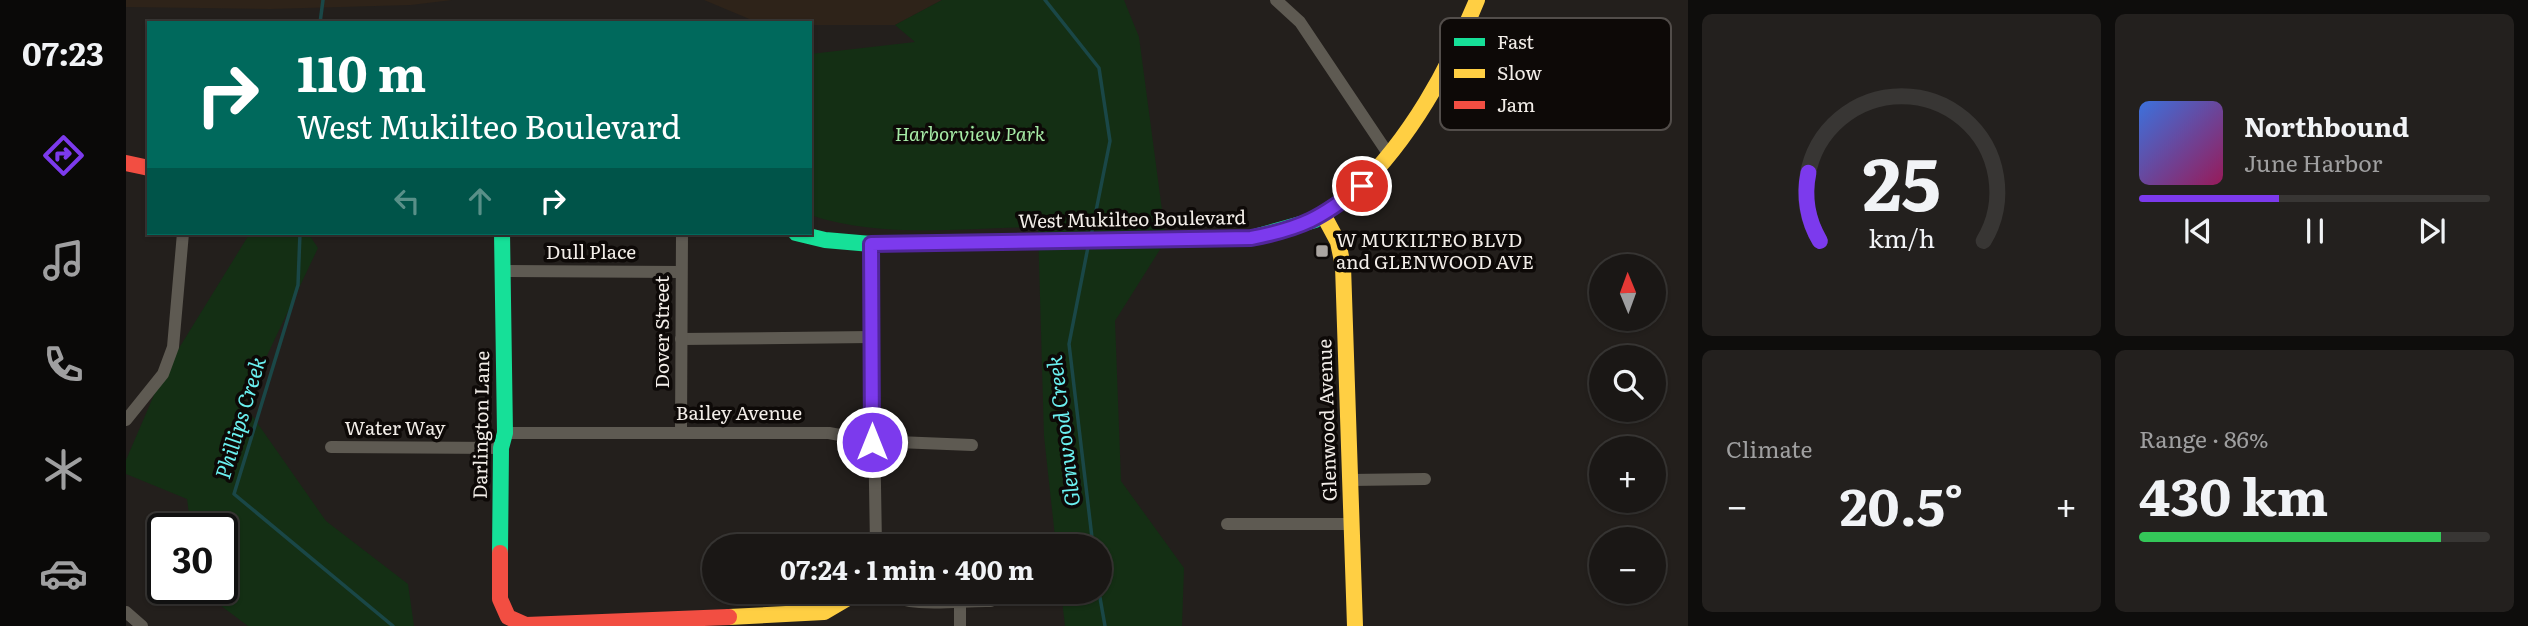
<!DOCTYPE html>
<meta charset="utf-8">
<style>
:root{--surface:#1a1715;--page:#23201e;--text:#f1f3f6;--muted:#9f9fa0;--line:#383634;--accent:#7c3aed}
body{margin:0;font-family:Literata,serif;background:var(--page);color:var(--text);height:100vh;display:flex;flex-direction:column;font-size:26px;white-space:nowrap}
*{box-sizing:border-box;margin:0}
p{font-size:23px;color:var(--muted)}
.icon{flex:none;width:38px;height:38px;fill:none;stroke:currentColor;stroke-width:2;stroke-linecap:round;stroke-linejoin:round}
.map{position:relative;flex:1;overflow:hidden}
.sheet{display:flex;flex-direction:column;gap:14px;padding:14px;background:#0e0d0c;width:840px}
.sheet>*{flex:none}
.top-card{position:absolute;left:21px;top:21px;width:665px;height:214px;border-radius:0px;box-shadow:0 2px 5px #0004,0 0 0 2px var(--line);background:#00695c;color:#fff;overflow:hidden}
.needle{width:46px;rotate:359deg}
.buttons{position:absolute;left:1463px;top:254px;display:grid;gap:14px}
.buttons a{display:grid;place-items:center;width:77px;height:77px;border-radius:50%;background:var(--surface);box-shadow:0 2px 5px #0004,0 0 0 2px var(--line);font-size:35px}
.speed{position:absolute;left:21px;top:513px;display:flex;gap:14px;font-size:35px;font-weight:700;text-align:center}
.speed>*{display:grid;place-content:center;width:91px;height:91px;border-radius:50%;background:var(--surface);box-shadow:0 2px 5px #0004,0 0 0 2px var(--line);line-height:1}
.speed .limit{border:4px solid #111;border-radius:10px;background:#fff;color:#111}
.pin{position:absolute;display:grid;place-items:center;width:60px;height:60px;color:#fff;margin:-30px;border:4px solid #fff;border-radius:50%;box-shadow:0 2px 7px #0007}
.me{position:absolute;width:77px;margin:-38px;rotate:0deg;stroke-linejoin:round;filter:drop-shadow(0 0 5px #0008)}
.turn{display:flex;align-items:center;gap:24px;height:147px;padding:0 35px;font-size:32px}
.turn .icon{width:91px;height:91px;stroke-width:2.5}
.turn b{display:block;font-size:49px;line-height:60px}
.lanes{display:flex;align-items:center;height:66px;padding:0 35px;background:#0003;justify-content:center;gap:35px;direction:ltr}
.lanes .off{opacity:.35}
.big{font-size:52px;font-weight:700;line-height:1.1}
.sheet .tile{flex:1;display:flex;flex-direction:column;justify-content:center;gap:10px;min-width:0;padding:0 24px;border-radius:10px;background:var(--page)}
.sheet .dial{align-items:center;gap:0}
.dial svg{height:182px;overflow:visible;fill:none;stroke:var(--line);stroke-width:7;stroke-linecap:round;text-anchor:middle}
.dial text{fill:var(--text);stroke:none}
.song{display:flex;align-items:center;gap:21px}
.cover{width:84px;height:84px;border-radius:10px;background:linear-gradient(135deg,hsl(220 70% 55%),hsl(330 70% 35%))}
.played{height:7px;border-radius:4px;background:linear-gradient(90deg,var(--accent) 40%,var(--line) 40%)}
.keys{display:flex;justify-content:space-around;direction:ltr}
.heat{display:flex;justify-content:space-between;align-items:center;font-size:38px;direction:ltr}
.charge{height:10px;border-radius:5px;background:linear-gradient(90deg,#34c759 86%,var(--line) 0)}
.sheet .tiles{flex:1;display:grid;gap:14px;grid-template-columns:repeat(2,1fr)}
.trip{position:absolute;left:576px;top:534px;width:410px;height:70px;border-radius:35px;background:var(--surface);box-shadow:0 2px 5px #0004,0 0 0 2px var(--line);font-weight:700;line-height:70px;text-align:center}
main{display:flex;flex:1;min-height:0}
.menu{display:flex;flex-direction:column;width:126px;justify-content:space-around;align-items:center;background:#0a0908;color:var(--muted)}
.menu .icon{width:49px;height:49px}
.menu .active{color:var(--accent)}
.menu b{font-size:32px;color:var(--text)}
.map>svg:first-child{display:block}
</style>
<main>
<nav class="menu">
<b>07:23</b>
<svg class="icon active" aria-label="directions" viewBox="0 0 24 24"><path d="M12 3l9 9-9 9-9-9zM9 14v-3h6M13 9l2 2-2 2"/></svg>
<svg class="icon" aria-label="music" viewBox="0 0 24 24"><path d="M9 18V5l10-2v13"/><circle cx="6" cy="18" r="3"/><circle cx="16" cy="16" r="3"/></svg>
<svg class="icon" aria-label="phone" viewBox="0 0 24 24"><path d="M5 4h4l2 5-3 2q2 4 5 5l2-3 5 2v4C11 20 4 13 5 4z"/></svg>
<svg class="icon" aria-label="climate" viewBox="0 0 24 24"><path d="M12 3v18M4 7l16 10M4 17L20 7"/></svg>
<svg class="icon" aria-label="car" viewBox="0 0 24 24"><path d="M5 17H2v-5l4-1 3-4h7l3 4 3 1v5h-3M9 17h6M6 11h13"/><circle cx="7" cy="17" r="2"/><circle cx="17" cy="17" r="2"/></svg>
</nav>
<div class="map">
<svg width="1562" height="626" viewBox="0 0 1562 626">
<rect width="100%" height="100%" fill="#231f1c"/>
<!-- built -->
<g fill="#2e2319">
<path d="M0,0H326L285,5L144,9L0,7Z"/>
<path d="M578,0H816L769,25H684V23H633Z"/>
</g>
<!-- green -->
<g fill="#142f14">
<path d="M816,0H998L1013,37L1040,240L989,321L995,481L1058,568L1056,626H939L935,592H973V546H930L918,436L912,227C837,228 756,239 684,215V54L789,42L769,25Z"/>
<path d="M124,233H182L192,248L118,404L200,521L282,584L288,626H122L74,590L96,588V528H65L61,499L0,474V460L37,374Z"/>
</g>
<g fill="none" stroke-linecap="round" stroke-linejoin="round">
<!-- stream -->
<g stroke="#1a4747" stroke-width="3.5">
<path d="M919,0L973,68L984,141L965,236"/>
<path d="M194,23L197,0"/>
<path d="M174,233L172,285L108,494L267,626"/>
<path d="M962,247L943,344L967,546"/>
<path d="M973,592L979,626"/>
</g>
<!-- street -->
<g stroke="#5e5a52" stroke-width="12">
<path d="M1150,0L1174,22L1263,155"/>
<path d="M745,244L750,546"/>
<path d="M376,271L555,272"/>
<path d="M555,339L745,337"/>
<path d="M0,420L37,374L47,347L57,233"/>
<path d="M555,431L556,233"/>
<path d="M379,433H703L746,441L846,445"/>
<path d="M205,447L375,448"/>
<path d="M1224,480L1299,479"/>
<path d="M1101,524H1226"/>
<path d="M756,592C786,609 831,600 865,601"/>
<path d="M0,612L16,626"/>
<path d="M834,626V600"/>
</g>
<!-- fast -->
<g stroke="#16e098" stroke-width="16">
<path d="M670,233L699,240L745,244L1125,238L1189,220L1230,191"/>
<path d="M374,553L375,448L379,433L376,233"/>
</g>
<!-- slow -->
<g stroke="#ffcf43" stroke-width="16">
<path d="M1230,191C1285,138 1322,70 1351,0"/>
<path d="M1198,216L1212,242L1217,266L1229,626"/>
<path d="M603,617L698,612L732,592"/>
</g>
<!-- jam -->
<g stroke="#f24e42" stroke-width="16">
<path d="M0,163L23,168"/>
<path d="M374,553V599L382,617L400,625L603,617"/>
</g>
</g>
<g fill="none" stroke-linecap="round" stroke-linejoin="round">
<!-- route casing -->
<g stroke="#51269a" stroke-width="18">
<path id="route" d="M746,442L745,244L1125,238C1177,228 1195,218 1236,186"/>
</g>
<!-- route -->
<use href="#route" stroke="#7c3aed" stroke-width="12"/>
</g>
<!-- markers -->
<rect fill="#aaa5a1" stroke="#0d0907" stroke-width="2.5" x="1189" y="244" width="14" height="14" rx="3.5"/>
<g text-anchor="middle" stroke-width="7" stroke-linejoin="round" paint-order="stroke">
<!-- park labels -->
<g font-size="19" font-style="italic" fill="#a6eba6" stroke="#0d0907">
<text x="844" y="141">Harborview Park</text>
</g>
<!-- street labels -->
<g font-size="19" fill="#f2ede8" stroke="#0d0907">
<text transform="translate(1006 219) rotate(-1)" y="7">West Mukilteo Boulevard</text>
<text x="465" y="259">Dull Place</text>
<text transform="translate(536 332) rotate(-90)" y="7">Dover Street</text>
<text x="613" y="420">Bailey Avenue</text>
<text transform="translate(1201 420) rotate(-92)" y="7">Glenwood Avenue</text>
<text transform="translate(355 425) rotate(-89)" y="7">Darlington Lane</text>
<text x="269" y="435">Water Way</text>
</g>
<!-- poi labels -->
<g font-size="19" fill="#f2ede8" stroke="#0d0907" text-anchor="start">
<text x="1210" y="247">W MUKILTEO BLVD<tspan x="1210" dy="22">and GLENWOOD AVE</tspan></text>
</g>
<!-- water labels -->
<g font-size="21" font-style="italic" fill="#6bf1f1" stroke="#0d0907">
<text transform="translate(115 418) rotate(-73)" y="7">Phillips Creek</text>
<text transform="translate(938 431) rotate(-97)" y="7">Glenwood Creek</text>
</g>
</g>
<!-- legend -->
<rect x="1314" y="18" width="231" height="112" rx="10" fill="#0d0907" stroke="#524d4a" stroke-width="2"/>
<rect x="1328" y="38" width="31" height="8" fill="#16e098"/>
<rect x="1328" y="69" width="31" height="9" fill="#ffcf43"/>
<rect x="1328" y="101" width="31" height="8" fill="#f24e42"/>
<g font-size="19" fill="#f2ede8">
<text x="1371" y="49">Fast</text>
<text x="1371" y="80">Slow</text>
<text x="1371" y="112">Jam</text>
</g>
</svg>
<div class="buttons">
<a><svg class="needle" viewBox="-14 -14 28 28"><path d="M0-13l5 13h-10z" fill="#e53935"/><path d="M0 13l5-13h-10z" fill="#9f9fa0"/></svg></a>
<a><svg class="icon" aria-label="search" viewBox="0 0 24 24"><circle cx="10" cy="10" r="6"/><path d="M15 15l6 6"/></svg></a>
<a>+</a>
<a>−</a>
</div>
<div class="speed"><div class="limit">30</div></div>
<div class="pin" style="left:1236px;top:186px;background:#d93025"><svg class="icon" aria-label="arrive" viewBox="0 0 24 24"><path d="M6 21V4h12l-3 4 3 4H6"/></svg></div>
<svg class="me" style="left:746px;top:442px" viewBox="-20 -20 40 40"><circle r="17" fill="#7c3aed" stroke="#fff" stroke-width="3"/><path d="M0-11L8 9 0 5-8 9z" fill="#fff"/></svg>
<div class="trip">07:24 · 1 min · 400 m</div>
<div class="top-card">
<div class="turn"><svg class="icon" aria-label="right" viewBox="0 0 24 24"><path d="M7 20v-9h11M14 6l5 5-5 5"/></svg><div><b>110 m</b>West Mukilteo Boulevard</div></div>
<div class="lanes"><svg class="icon off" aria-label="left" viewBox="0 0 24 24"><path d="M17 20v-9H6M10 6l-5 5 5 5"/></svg><svg class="icon off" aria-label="ahead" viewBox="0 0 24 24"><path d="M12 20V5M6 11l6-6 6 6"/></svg><svg class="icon" aria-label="right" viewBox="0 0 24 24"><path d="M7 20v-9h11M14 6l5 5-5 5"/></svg></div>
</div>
</div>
<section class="sheet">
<div class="tiles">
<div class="tile dial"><svg viewBox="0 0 100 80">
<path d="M14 69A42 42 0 1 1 86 69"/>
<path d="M14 69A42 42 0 0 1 9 39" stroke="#7c3aed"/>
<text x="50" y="56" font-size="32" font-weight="700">25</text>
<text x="50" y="72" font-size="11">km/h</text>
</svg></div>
<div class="tile">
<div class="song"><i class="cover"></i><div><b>Northbound</b><p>June Harbor</p></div></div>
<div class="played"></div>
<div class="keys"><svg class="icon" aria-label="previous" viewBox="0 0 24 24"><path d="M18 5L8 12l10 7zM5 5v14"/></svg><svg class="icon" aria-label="pause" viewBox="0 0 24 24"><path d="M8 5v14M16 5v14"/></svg><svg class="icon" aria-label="next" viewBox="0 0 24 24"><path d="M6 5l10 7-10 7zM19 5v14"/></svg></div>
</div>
<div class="tile"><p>Climate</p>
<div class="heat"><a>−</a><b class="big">20.5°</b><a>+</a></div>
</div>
<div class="tile"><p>Range · 86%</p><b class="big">430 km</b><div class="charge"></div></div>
</div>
</section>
</main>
